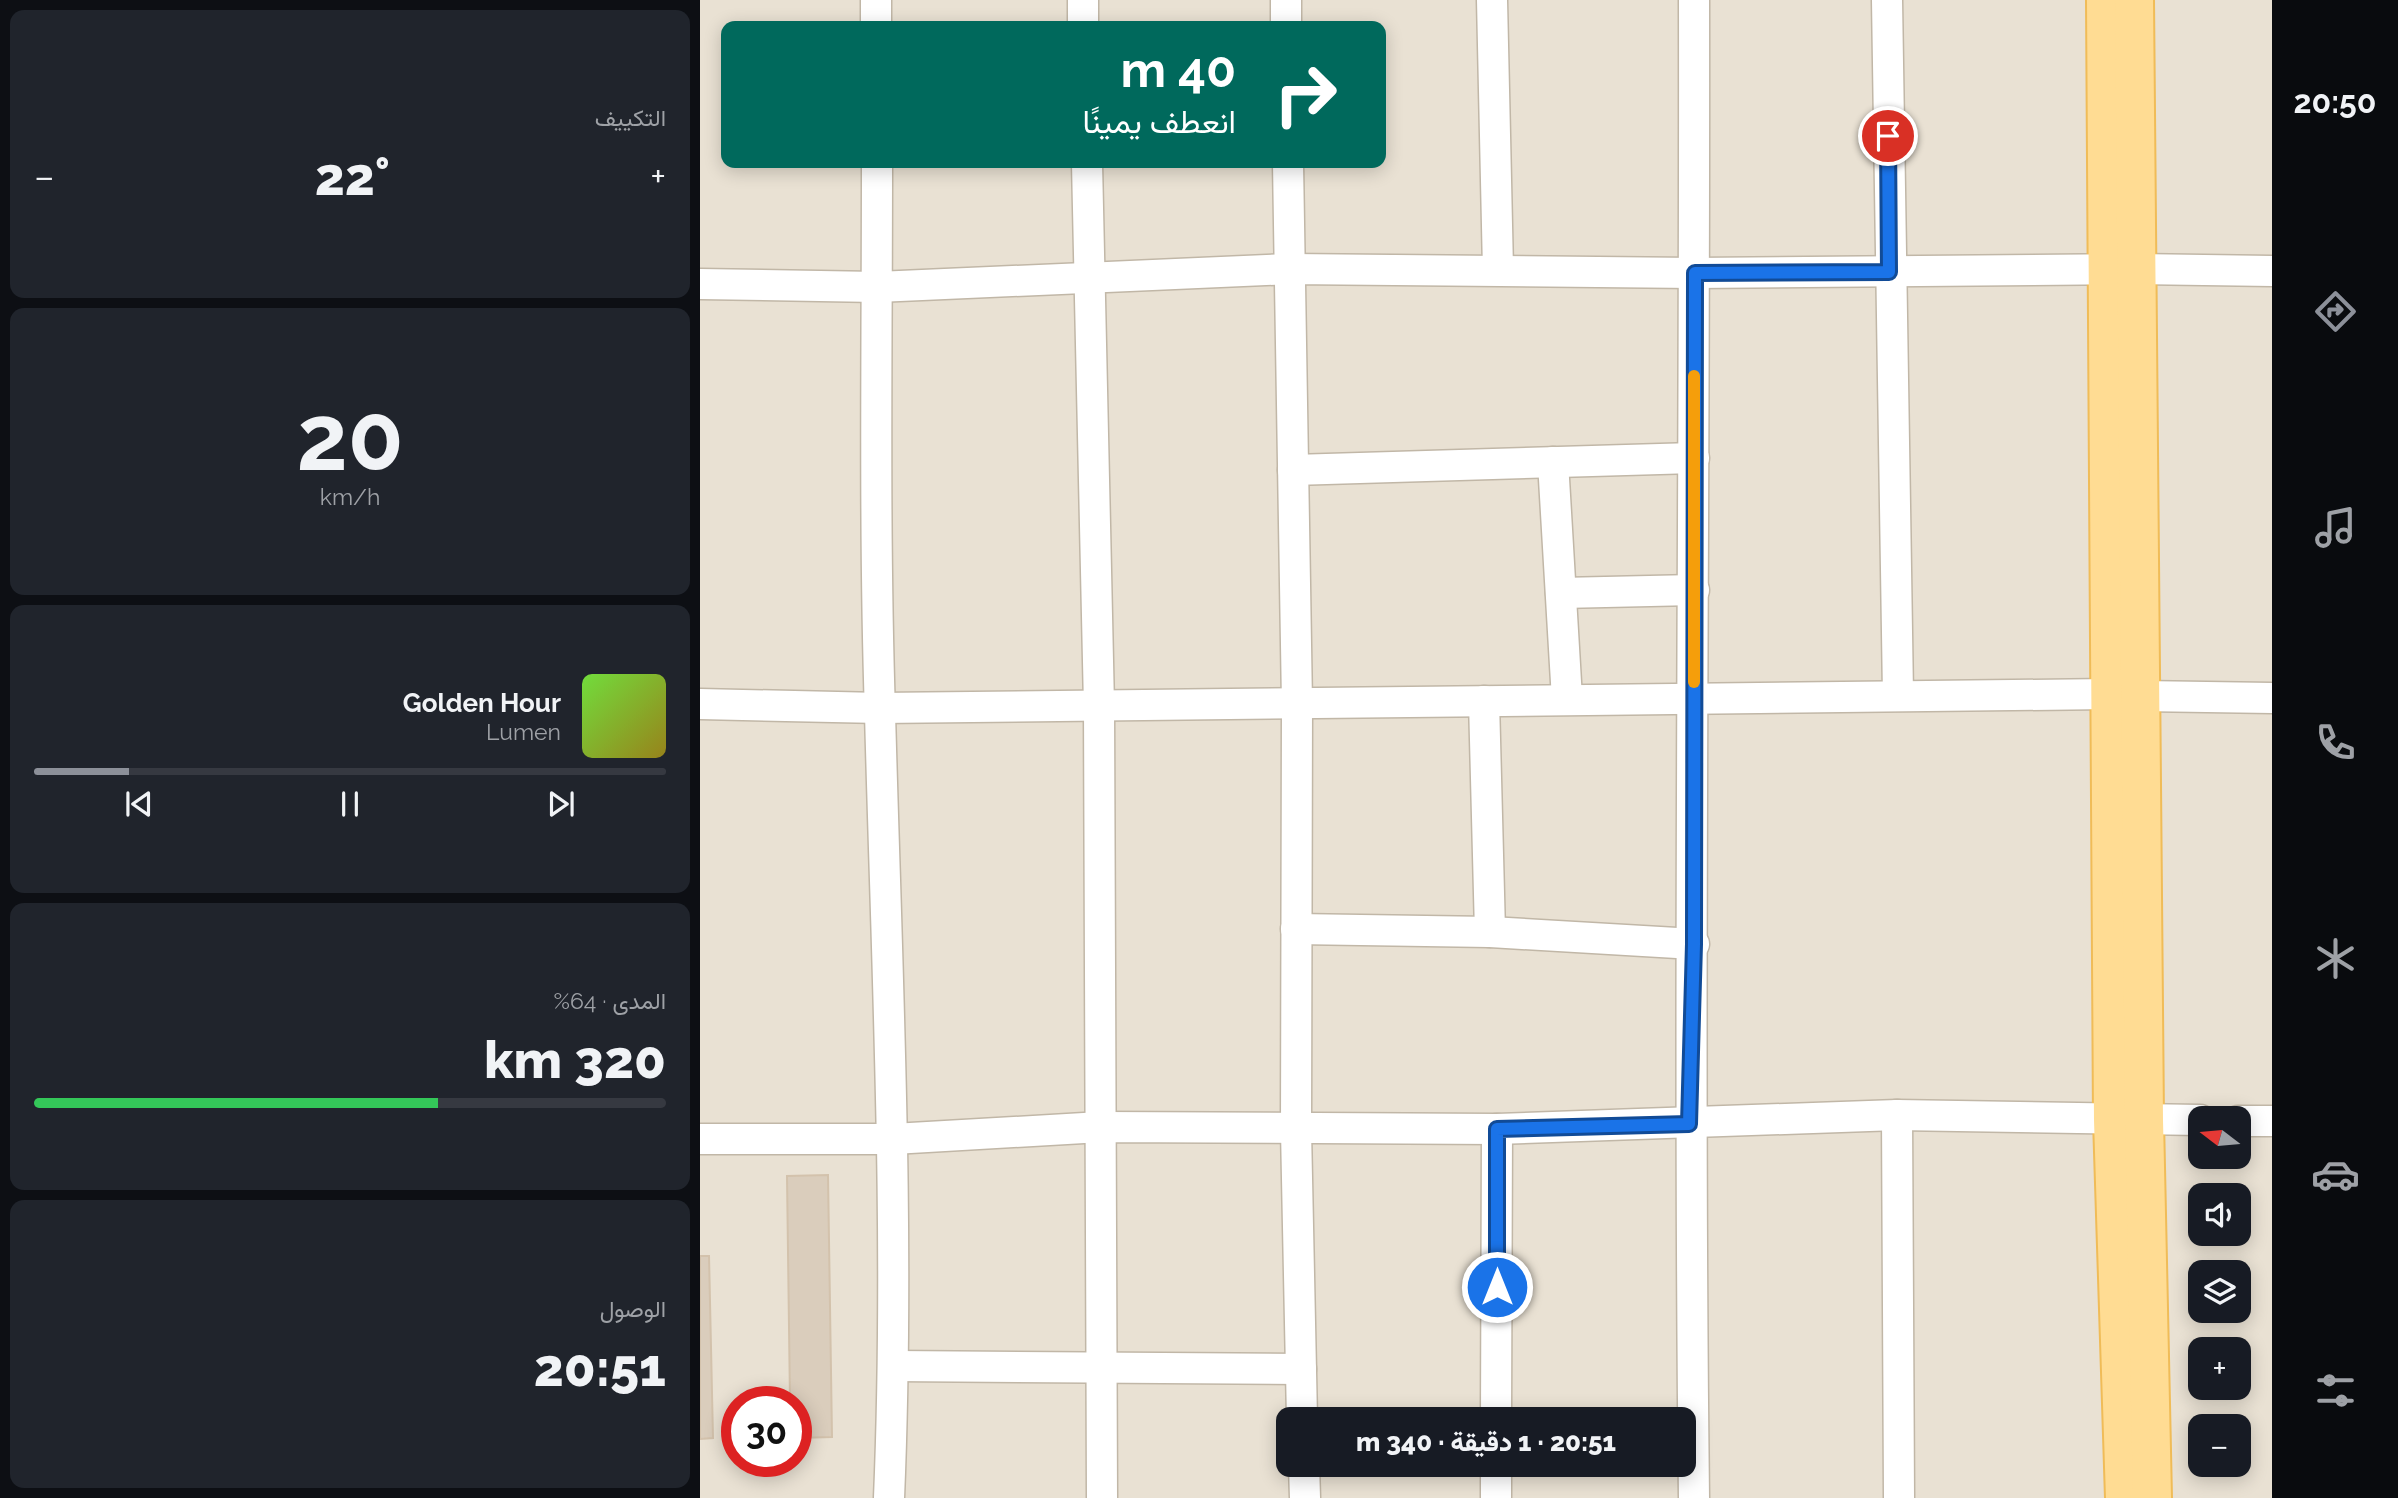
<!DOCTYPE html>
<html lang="ar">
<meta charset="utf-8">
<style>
:root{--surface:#171b24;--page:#20242c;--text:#f1f3f6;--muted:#9ea1a6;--line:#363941;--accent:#8c9099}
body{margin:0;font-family:Raleway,Vazirmatn,sans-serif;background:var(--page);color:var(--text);direction:rtl;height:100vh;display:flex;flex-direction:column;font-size:26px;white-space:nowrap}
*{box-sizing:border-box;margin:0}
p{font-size:23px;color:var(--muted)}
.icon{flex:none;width:38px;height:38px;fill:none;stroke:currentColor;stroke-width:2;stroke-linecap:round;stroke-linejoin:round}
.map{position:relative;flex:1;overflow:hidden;direction:ltr}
.drawer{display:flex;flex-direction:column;gap:10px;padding:10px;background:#0d0f14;width:700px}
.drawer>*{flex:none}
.guide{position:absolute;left:21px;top:21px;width:665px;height:147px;border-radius:14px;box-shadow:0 4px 18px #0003;direction:rtl;background:#00695c;color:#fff;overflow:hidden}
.needle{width:46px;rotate:286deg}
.fabs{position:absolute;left:1488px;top:1106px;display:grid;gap:14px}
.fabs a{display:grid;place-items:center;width:63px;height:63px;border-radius:14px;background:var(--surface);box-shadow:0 4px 18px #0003;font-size:35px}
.speed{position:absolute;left:21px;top:1386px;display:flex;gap:14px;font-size:35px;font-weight:700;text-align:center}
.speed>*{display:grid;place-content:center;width:91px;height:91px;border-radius:50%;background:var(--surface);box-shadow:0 4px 18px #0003;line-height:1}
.speed .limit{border:10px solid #d22;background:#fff;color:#111}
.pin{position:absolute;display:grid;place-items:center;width:60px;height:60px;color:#fff;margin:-30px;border:4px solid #fff;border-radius:50%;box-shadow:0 2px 7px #0007}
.me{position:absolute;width:77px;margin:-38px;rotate:0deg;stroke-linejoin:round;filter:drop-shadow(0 0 5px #0008)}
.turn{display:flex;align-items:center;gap:24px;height:147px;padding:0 35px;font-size:32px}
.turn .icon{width:91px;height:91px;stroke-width:2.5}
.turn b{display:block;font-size:49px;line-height:60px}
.big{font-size:52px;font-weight:800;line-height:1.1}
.drawer .tile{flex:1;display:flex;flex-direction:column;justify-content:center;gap:10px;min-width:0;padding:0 24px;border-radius:14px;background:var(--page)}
.drawer .dial{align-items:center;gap:0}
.dial b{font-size:91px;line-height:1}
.song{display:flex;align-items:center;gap:21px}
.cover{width:84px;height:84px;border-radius:10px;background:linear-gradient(135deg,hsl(100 70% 55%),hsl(50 70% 35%))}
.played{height:7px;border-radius:4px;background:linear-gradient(90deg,var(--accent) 15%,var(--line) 15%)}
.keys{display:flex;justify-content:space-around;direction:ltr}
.heat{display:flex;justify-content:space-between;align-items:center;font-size:38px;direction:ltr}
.charge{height:10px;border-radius:5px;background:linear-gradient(90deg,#34c759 64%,var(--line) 0)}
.trip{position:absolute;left:576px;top:1407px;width:420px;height:70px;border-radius:14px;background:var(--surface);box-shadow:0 4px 18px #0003;font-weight:800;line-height:70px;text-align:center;direction:rtl}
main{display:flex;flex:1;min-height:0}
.tabs{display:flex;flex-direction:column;width:126px;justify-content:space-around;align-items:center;background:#090b0e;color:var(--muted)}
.tabs .icon{width:49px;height:49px}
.tabs .selected{color:var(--accent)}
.tabs b{font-size:32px;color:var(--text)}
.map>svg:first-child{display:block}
</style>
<main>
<nav class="tabs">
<b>20:50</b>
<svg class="icon selected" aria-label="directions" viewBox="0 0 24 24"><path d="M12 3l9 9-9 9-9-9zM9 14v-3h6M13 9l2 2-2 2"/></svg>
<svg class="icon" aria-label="music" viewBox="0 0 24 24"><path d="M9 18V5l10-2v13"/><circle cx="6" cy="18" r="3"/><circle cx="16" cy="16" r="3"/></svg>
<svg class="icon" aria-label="phone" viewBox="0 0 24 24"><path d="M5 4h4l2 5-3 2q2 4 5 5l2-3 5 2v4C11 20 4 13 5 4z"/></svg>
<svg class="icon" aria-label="climate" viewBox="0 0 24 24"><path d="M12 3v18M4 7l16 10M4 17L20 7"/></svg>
<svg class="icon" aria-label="car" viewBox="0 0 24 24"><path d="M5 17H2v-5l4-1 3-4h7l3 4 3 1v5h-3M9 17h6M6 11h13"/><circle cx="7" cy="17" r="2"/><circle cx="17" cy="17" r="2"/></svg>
<svg class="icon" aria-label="filters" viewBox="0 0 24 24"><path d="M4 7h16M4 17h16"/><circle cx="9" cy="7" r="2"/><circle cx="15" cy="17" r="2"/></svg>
</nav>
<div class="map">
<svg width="1572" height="1498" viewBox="0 0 1572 1498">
<rect width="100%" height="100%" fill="#f4efe5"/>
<!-- residential -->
<path fill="#e9e1d3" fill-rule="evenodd" d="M0,0H1572V1498H0ZM26,26H681V163H26ZM1500,1118H1538V1157H1500ZM1500,1195H1538V1234H1500ZM1500,1272H1538V1311H1500ZM1500,1349H1538V1388H1500ZM37,1402H96V1461H37ZM588,1419H984V1465H588ZM1500,1426H1538V1465H1500Z"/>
<!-- building -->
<g fill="#dacdbc" stroke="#d3c2ac" stroke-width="2">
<path d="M128,1175L132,1437L96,1438V1402H90L87,1176Z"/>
<path d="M0,1256H9L13,1438L0,1439Z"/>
</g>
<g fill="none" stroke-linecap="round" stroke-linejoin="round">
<!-- minor casing -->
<g stroke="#c1b7a7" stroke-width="33">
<g id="minor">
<path d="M176,0V26"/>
<path d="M383,0V26"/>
<path d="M586,0V26"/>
<path d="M792,0L798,270"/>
<path d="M994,0C995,499 988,999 994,1498"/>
<path d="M1187,0L1198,695"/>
<path d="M177,163C177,346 174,530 180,713C187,975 200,1236 189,1498"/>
<path d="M387,163L399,706L402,1498"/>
<path d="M588,163L597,704L596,1130L602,1419"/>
<path d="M0,284L177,287L590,269L995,273L1436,269L1572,271"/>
<path d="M853,462L867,699"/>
<path d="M593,470L994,458"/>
<path d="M861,593L994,590"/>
<path d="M1441,696L1572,698"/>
<path d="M784,701L790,932"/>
<path d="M0,704L180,708L1409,694"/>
<path d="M596,929L790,932L994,944"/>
<path d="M1197,1115L1199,1498"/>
<path d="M1538,1121H1572"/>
<path d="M0,1139H193L401,1127L797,1129L1197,1115L1500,1120"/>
<path d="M195,1366L601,1369"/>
<path d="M796,1419L797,1129"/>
<path d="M604,1465L605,1498"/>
<path d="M796,1498V1465"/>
</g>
</g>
<!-- major casing -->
<g stroke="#f0bc58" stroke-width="42">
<g id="major">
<path d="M1406,0L1413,1120L1425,1498"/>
<path d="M1434,0L1444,1120L1452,1498"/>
</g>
</g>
<!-- minor -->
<use href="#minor" stroke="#fff" stroke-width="30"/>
<!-- major -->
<use href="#major" stroke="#ffdc93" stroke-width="38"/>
</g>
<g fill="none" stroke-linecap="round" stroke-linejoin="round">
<!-- route casing -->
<g stroke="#114b97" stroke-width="18">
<path id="route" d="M797,1287V1129L989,1124L994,944L995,273L1189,272L1188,136"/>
</g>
<!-- route -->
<use href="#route" stroke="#1a73e8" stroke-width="12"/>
<!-- slow -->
<path stroke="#f59e0b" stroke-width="12" d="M994,682V376"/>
</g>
</svg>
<div class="fabs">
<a><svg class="needle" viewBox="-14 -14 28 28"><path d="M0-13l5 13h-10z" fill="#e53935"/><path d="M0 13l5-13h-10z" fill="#9ea1a6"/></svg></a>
<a><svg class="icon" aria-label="sound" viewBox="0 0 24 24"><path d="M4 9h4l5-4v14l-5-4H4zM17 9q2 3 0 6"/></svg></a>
<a><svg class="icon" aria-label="layers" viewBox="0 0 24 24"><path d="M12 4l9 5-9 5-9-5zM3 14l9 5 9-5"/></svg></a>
<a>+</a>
<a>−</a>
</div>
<div class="speed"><div class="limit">30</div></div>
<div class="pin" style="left:1188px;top:136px;background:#d93025"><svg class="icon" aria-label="arrive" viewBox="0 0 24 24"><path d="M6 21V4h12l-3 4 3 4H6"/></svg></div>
<svg class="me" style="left:797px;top:1287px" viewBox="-20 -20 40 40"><circle r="17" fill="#1a73e8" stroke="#fff" stroke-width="3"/><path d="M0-11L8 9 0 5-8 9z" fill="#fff"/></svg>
<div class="trip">20:51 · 1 دقيقة · 340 m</div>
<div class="guide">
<div class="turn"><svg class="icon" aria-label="right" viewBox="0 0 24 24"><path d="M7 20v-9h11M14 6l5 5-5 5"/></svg><div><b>40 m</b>انعطف يمينًا</div></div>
</div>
</div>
<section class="drawer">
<div class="tile"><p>التكييف</p>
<div class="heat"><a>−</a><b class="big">22°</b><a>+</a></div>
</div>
<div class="tile dial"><b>20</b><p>km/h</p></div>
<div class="tile">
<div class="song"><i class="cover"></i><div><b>Golden Hour</b><p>Lumen</p></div></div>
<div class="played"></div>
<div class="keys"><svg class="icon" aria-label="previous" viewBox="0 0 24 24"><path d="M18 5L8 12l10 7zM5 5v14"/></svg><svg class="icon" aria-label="pause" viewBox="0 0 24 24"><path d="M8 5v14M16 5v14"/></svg><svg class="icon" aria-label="next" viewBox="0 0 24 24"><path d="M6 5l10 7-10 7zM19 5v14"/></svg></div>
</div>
<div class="tile"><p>المدى · 64%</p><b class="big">320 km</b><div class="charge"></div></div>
<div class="tile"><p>الوصول</p><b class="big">20:51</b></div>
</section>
</main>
